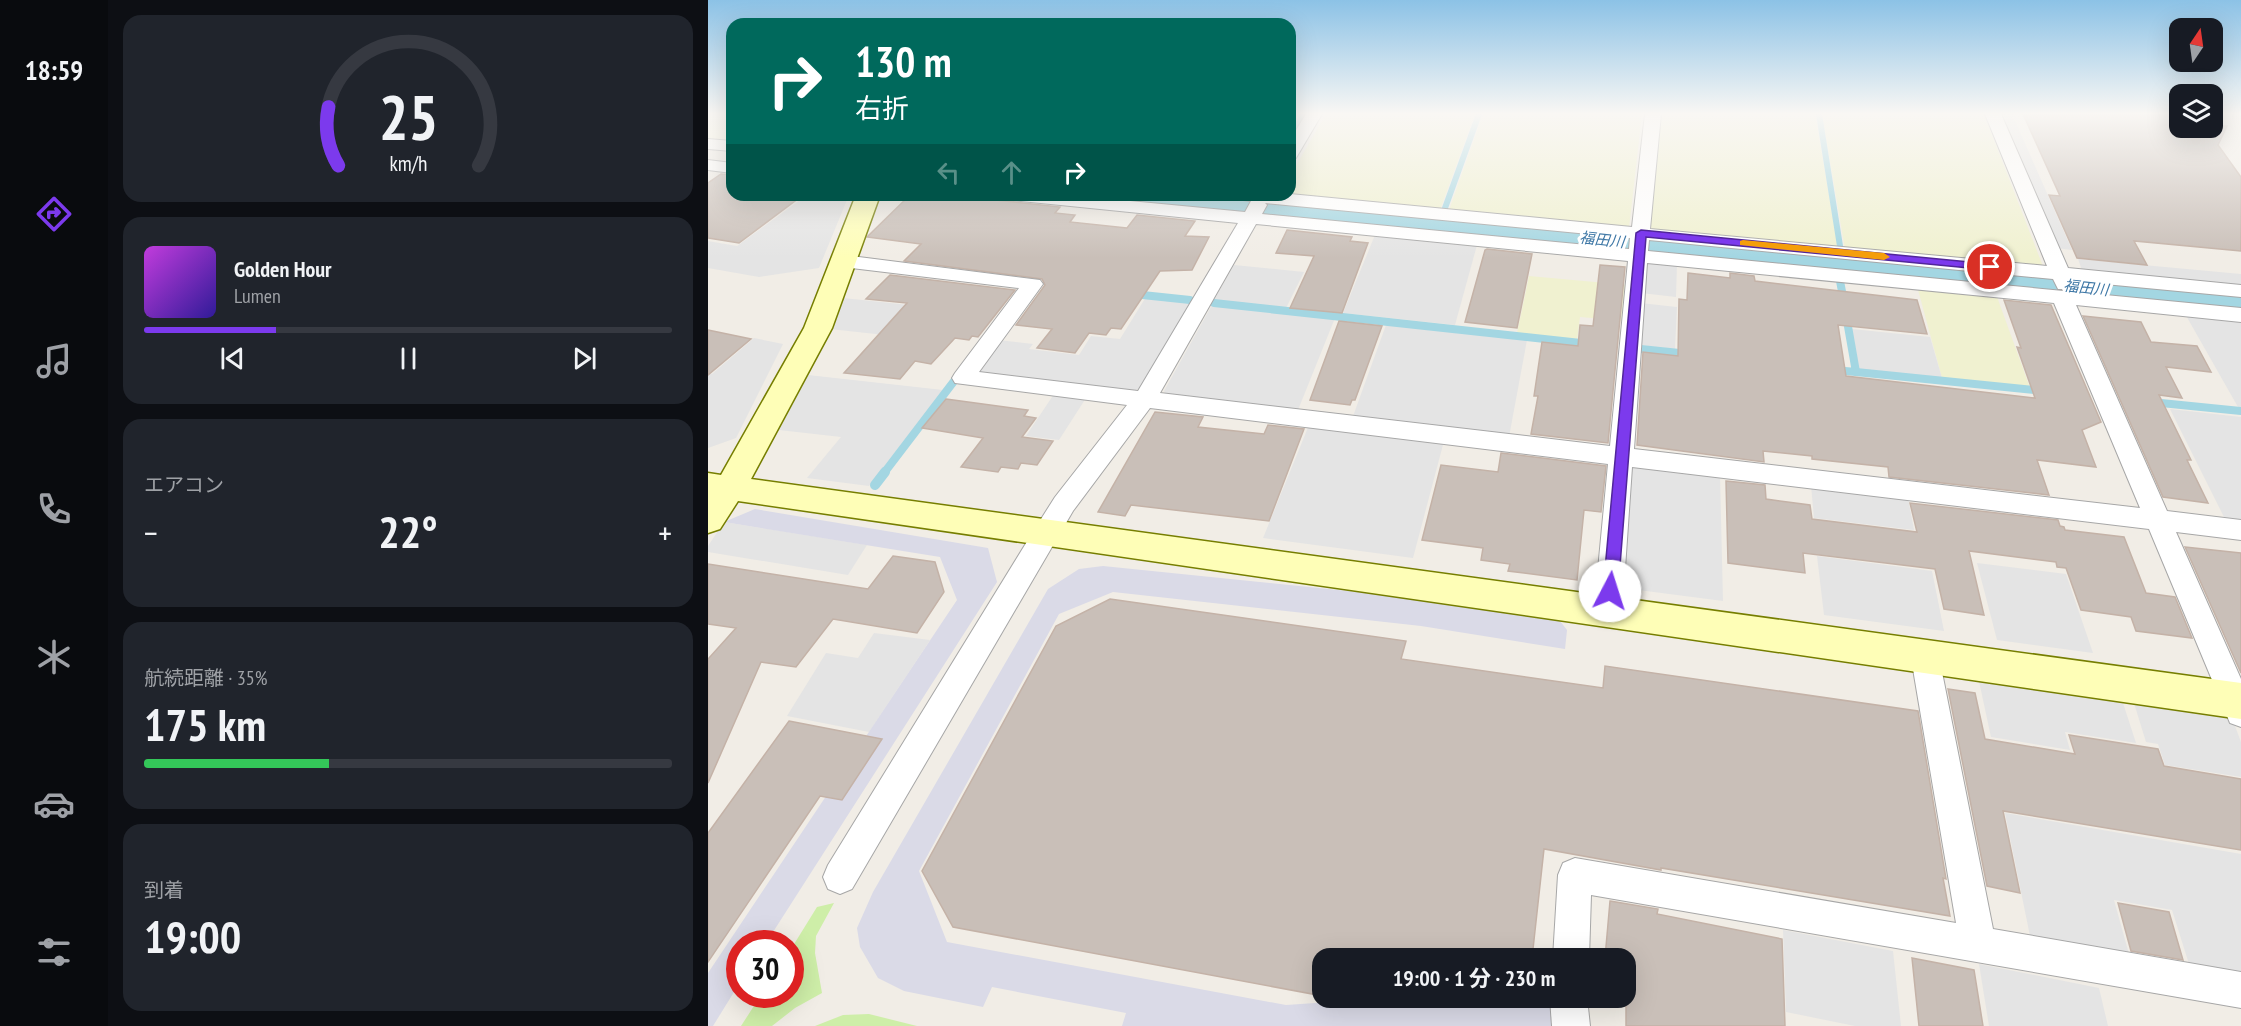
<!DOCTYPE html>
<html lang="ja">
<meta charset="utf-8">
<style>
:root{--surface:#171b24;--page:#20242c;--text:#f1f3f6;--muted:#9ea1a6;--line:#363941;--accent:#7c3aed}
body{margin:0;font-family:"PT Sans Narrow","Noto Sans JP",sans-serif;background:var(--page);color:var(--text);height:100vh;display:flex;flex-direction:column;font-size:22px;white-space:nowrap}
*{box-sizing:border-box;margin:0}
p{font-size:20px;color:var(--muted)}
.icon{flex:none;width:33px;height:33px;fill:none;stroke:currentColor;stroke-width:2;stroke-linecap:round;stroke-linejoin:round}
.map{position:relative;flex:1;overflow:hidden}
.panel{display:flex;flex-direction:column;gap:15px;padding:15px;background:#0d0f14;width:600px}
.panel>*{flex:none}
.guide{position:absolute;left:18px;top:18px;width:570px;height:183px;border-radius:18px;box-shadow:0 6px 24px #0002;background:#00695c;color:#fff;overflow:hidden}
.needle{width:39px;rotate:13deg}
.buttons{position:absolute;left:1461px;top:18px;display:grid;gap:12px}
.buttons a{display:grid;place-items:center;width:54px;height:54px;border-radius:12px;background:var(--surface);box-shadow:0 6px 24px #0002;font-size:30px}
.speed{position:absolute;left:18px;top:930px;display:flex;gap:12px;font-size:30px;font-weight:700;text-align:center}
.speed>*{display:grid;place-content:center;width:78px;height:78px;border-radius:50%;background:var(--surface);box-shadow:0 6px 24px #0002;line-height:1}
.speed .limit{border:9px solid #d22;background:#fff;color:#111}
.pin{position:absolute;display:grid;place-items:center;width:51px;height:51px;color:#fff;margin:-26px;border:3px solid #fff;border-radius:50%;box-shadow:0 2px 6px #0007}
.me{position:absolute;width:66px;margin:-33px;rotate:5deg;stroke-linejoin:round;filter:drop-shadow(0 0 4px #0008)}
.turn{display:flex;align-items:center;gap:21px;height:126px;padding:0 30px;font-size:27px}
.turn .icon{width:78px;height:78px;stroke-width:2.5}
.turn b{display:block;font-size:42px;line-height:51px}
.lanes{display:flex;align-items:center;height:57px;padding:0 30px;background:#0003;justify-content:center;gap:30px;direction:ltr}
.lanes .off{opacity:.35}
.big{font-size:45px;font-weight:700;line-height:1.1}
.panel .widget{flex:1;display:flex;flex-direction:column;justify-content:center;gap:9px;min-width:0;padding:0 21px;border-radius:18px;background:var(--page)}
.panel .dial{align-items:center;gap:0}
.dial svg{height:156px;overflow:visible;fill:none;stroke:var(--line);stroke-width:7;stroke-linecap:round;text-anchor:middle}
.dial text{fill:var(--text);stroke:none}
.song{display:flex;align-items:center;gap:18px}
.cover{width:72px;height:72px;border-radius:9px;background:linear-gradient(135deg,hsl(290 70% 55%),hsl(250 70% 35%))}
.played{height:6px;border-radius:3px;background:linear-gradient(90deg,var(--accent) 25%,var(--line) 25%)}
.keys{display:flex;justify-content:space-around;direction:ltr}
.heat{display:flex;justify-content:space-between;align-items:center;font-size:33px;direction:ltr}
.charge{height:9px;border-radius:4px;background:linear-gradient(90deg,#34c759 35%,var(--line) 0)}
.trip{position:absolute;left:604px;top:948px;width:324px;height:60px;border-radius:18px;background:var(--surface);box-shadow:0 6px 24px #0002;font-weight:700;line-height:60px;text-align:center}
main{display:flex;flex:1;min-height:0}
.tabs{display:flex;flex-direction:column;width:108px;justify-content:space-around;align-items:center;background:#090b0e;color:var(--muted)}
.tabs .icon{width:42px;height:42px}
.tabs .active{color:var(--accent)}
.tabs b{font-size:27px;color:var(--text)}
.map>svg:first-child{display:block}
</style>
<main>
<nav class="tabs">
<b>18:59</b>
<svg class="icon active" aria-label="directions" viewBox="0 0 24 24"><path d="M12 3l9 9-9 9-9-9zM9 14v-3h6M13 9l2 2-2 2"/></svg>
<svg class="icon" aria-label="music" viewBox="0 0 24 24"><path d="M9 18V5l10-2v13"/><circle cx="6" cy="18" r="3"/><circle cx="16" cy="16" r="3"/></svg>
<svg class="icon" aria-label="phone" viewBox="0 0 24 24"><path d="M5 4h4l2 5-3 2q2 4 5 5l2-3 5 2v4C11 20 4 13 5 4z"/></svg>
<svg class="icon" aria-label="climate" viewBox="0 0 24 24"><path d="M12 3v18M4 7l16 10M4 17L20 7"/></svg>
<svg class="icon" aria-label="car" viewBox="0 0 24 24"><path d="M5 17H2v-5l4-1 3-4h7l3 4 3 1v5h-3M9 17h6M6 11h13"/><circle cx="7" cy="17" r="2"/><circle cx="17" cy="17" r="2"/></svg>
<svg class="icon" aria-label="filters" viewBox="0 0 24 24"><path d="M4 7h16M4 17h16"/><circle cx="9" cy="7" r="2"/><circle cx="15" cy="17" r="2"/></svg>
</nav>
<section class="panel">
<div class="widget dial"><svg viewBox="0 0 100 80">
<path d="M14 69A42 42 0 1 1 86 69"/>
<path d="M14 69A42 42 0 0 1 9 39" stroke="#7c3aed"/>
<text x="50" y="56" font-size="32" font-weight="700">25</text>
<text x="50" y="72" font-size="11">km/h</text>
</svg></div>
<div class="widget">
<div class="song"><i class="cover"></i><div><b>Golden Hour</b><p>Lumen</p></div></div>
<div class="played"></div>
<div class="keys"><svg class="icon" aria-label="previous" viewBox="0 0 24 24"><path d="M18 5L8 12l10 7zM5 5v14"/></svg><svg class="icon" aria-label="pause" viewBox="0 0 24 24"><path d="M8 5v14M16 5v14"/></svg><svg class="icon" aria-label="next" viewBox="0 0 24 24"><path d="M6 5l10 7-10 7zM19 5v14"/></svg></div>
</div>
<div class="widget"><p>エアコン</p>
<div class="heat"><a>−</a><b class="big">22°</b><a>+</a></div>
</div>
<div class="widget"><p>航続距離 · 35%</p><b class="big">175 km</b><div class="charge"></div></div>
<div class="widget"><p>到着</p><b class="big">19:00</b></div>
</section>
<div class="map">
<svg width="1533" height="1026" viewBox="0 0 1533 1026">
<rect width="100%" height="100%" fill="#f1ede6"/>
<!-- education -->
<path fill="#fffee1" d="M0,114H24V141L0,139Z"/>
<!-- farmland -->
<g fill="#f0f1d0">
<path d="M618,114H767L732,210L582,195V176Z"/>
<path d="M775,114H934L921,228L741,210Z"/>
<path d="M949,114H1107L1130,248L938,230Z"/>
<path d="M1114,114H1276L1336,269L1137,249Z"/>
<path d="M821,276L920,285L918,321L872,317L869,340L809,333Z"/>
<path d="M1209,286L1288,294L1322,388L1234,378Z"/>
</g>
<!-- grass -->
<g fill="#ceeea8">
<path d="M126,903L108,936L107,953L114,993L87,1008L64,1026H33L53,995L82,994L83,949L109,907Z"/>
<path d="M161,1014L209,1026H107L135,1015Z"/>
</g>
<!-- parking -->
<g fill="#e4e4e4">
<path d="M1291,114H1304L1364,250L1348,248Z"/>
<path d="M99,195H141L111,268L51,277L0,268V241L29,246Z"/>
<path d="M667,235L769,245L747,325L635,313Z"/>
<path d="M1370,259L1533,274V285L1374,270Z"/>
<path d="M935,261L969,264L968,297L933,293Z"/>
<path d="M526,265L596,272L578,308L506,300Z"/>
<path d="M438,297L483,302L433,388L425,391L265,373L290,340L325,344L321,349L371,355L383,336L412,339Z"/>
<path d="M135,298L239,309L213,339L122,329Z"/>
<path d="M932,303L969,307L967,349L930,345Z"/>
<path d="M504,305L627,318L590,410L459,396L456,391Z"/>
<path d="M1476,312L1533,318V408L1530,407Z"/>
<path d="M678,325L819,340L801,437L644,419Z"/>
<path d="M1144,329L1222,337L1234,378L1151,370Z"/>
<path d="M46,338L75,344L28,438L0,448V373L4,374Z"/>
<path d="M100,375L235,390L161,486L99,478L133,437L71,430Z"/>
<path d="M346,394L378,398L351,440L318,436Z"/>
<path d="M1462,409L1533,417V525L1519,523Z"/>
<path d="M601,425L736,441L705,558L555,538Z"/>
<path d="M929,465L1012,475L1015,601L915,588L923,468Z"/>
<path d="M1103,486L1200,498L1206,530L1106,518Z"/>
<path d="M16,522L159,545L140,575L0,552V546Z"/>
<path d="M1109,556L1224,571L1236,631L1116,615Z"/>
<path d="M1269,563L1358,574L1385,653L1289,640Z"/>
<path d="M166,633L222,640L161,732L79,716L118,653L150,658Z"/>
<path d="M1271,681L1415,703L1428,743L1357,732L1362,750L1283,737Z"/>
<path d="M1426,703L1524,718L1533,742V777L1457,765L1450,744L1438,742Z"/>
<path d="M1297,813L1533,854V974L1481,964L1464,910L1406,900L1421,954L1322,936Z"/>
<path d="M1075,930L1185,951L1193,1026H1147L1078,1012Z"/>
<path d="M1271,964L1391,988L1400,1026H1281Z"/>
</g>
<!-- plaza -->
<g fill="#dadae7">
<path d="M47,509L280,548L289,582L58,943L32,944L31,984L5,1026H0V973L249,600L232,557L16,522Z"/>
<path d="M395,566L669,594L852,621L859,630L857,649L713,626L405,592L351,614L211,871L239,942L578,1005L681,998H846L849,1026H414L418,1013L284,987L275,1007L196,991L170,978L152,947L149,928L165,892L340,589L371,569Z"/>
</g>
<!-- water -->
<path fill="#a3d6e2" d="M352,195H479L1533,296V310Z"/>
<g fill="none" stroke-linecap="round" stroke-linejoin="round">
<!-- stream-far2 -->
<g stroke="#a3d6e2" stroke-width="6">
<path d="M1111,114L1132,246"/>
<path d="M587,129L596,114"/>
<path d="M737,208L771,114"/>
</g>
<!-- stream-far1 -->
<g stroke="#a3d6e2" stroke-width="8">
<path d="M1132,281L1136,302"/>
<path d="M425,294L482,300"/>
<path d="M506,303L882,344"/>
<path d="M933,349L981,354"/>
<path d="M1126,370L1148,372L1138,315"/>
<path d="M1148,372L1336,391"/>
<path d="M1443,402L1533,411"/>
<path d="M176,473L253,372"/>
</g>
<!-- stream -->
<path stroke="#a3d6e2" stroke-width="10" d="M167,485L177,472"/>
</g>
<!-- building -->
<g fill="#c9bfb8" stroke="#c4b2a7" stroke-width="1.5">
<path d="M1315,114H1440L1472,116V128L1519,126L1510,145L1533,177V251L1426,241L1439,265L1369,258L1341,195L1352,196Z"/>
<path d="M13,174L24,175V195H95L31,243L0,238V183Z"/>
<path d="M202,195H243L352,207L347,213L367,215L362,222L419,228L429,215L487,221L477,236L501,237L484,270L452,271L413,329L403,328L398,335L381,333L367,353L329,348L344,329L308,325L337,285L334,279L196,261L213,244L159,237Z"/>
<path d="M579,230L644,237L642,241L660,243L634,313L582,308L606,256L568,253Z"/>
<path d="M779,249L824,254L809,328L757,322L777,250Z"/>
<path d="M892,265L917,267L900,443L823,434L830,396H826L834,342L870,346L872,325L885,326Z"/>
<path d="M980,273L1022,278V273L1046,276L1047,281L1209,300L1219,334L1130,325L1138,376L1327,398L1309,347L1313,348L1296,300L1343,305L1393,422L1374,430L1388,467L1329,460L1341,495L1181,477L1180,467L1104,459V456L1055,451L1056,462L929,445L935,352L970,356L971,299L979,300Z"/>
<path d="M182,275L307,290L270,337L264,336L261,340L247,338L223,364L207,361L192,379L136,373L199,303L158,299Z"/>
<path d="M1375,316L1433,322L1443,342L1489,346L1503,372L1458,367L1474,398L1451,395L1483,460H1479L1500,503L1455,497Z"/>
<path d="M631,321L674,326L647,400H644L642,405L602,400Z"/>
<path d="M0,330L43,339L0,375Z"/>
<path d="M238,399L320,410L316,416L328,418L314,437L345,441L329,465L313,463L310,469L293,467L290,472L253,467L275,438L214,428Z"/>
<path d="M447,412L495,417L490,427L556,434L560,425L596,429L561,521L423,505L417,516L390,512Z"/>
<path d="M793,453L898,466L893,512L876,510L869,580L800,571L802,564L773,560L775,548L714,540L733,465L790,472Z"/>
<path d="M1018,481L1057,485L1058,499L1102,505L1104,519L1209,532L1202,503L1350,520L1352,526L1356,527L1357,530L1416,537L1438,593L1467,597L1484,638L1428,631L1423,617L1373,610L1358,568L1349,567L1348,562L1261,551L1276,615L1236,609L1227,569L1095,553L1097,573L1020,563Z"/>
<path d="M1477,547L1533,553V673Z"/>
<path d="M185,556L227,562L236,592L209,633L125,619L88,667L53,662L0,783V659L28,628L0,624V564L160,589Z"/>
<path d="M402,599L698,641L693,659L895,688L897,666L1210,711L1238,879L1235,878L1242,916L953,868V870L836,849L824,958H615V996L245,927L214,871L348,626Z"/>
<path d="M1240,689L1267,693L1277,739L1367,754L1361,735L1450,749L1456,766L1533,779V850L1295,811L1312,893L1279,886Z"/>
<path d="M81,721L174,739L134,800L112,796L0,962V833Z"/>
<path d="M902,901L950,909L949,914L1074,939L1077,1026H918V958H897Z"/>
<path d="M1410,903L1461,912L1475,960L1423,951Z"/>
<path d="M1204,958L1266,970L1275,1026H1211Z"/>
</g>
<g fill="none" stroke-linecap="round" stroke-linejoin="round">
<!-- street casing -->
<g stroke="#a7a7a7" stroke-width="2">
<g id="street">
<path d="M598,114H614L588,158L582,159V140Z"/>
<path d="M937,114H953L942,229L1339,266L1277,114H1293L1360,268L1533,285V297L1365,281L1367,285L1364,289H1350L1345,279L941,240L940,251L1533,308V322L1368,305L1459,511L1533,520V540L1468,532L1533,679V727L1522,723L1441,529L924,467L914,612L910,620L900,624L890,620L886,612L900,464L442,408L365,511L144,889L132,894L120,889L115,877L120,865L328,527L347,497L419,405L247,383L244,378L247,373L311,288L135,267L128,265L125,261L128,257L135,255L332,280L335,284L271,372L430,391L530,223L304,200L298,199L295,195H359L537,212L543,201L527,199L524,195L582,194L924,227ZM557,203L922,238L921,249L554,214L559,205ZM548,224L920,261L902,446L452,393ZM939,263L1346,303L1432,508L926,449Z"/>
<path d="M0,139L24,141V151L0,149Z"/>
<path d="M0,160L24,163V173L0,170Z"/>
<path d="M1217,644L1227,648L1231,657L1285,929L1533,972V1008L883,895L881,958H845L850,875L855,863L867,858L1248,923L1203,657L1207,648Z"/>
<path d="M842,998H879L882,1026H844Z"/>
</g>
</g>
<!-- secondary casing -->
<g stroke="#767e00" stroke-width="3">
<path id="secondary" d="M148,195H172L124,328L43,479L1533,683V719L30,501L12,529L0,533V473L13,475L96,328Z"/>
</g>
<!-- street -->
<use href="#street" fill="#fff" fill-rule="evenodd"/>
<!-- secondary -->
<use href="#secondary" fill="#fefeb7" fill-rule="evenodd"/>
</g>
<!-- sky -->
<linearGradient id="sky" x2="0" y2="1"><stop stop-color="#8cc2e6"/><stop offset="0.44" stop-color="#f9f7f4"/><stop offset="1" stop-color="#f9f7f4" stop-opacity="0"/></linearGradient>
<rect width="1533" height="258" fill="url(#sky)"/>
<!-- route -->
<path fill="#7c3aed" stroke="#51269a" stroke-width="1.5" d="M933,230L1282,264L1287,267L1282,270L938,237L910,591L907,596H897L895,591L928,233Z"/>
<!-- slow -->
<path fill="#f59e0b" d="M1035,240L1176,253L1182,257L1176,260L1032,245V241Z"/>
<g text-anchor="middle" stroke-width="6" stroke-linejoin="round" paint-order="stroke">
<!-- far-water labels -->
<g font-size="15" font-style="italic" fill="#3f78a6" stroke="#fff">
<text transform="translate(894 240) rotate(6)" y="5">福田川</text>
<text transform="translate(1378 288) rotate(6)" y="5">福田川</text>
</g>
</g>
</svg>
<div class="buttons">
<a><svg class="needle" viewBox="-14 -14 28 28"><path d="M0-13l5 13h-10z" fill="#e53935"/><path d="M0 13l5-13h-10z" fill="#9ea1a6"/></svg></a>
<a><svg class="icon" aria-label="layers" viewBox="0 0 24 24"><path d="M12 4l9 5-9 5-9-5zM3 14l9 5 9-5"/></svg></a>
</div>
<div class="speed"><div class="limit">30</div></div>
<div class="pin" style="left:1282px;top:267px;background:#d93025"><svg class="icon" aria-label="arrive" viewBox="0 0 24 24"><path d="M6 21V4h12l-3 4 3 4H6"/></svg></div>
<svg class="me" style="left:902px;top:591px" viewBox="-20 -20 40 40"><circle r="19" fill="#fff"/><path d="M0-13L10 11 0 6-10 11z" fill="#7c3aed"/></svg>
<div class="trip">19:00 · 1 分 · 230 m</div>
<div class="guide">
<div class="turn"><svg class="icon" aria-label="right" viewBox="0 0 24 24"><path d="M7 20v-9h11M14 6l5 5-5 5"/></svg><div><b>130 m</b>右折</div></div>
<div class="lanes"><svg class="icon off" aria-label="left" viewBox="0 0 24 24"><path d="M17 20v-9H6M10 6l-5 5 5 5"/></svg><svg class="icon off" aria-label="ahead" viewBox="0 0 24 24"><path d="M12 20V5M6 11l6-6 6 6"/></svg><svg class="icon" aria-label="right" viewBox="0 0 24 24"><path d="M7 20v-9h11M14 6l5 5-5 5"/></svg></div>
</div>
</div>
</main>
